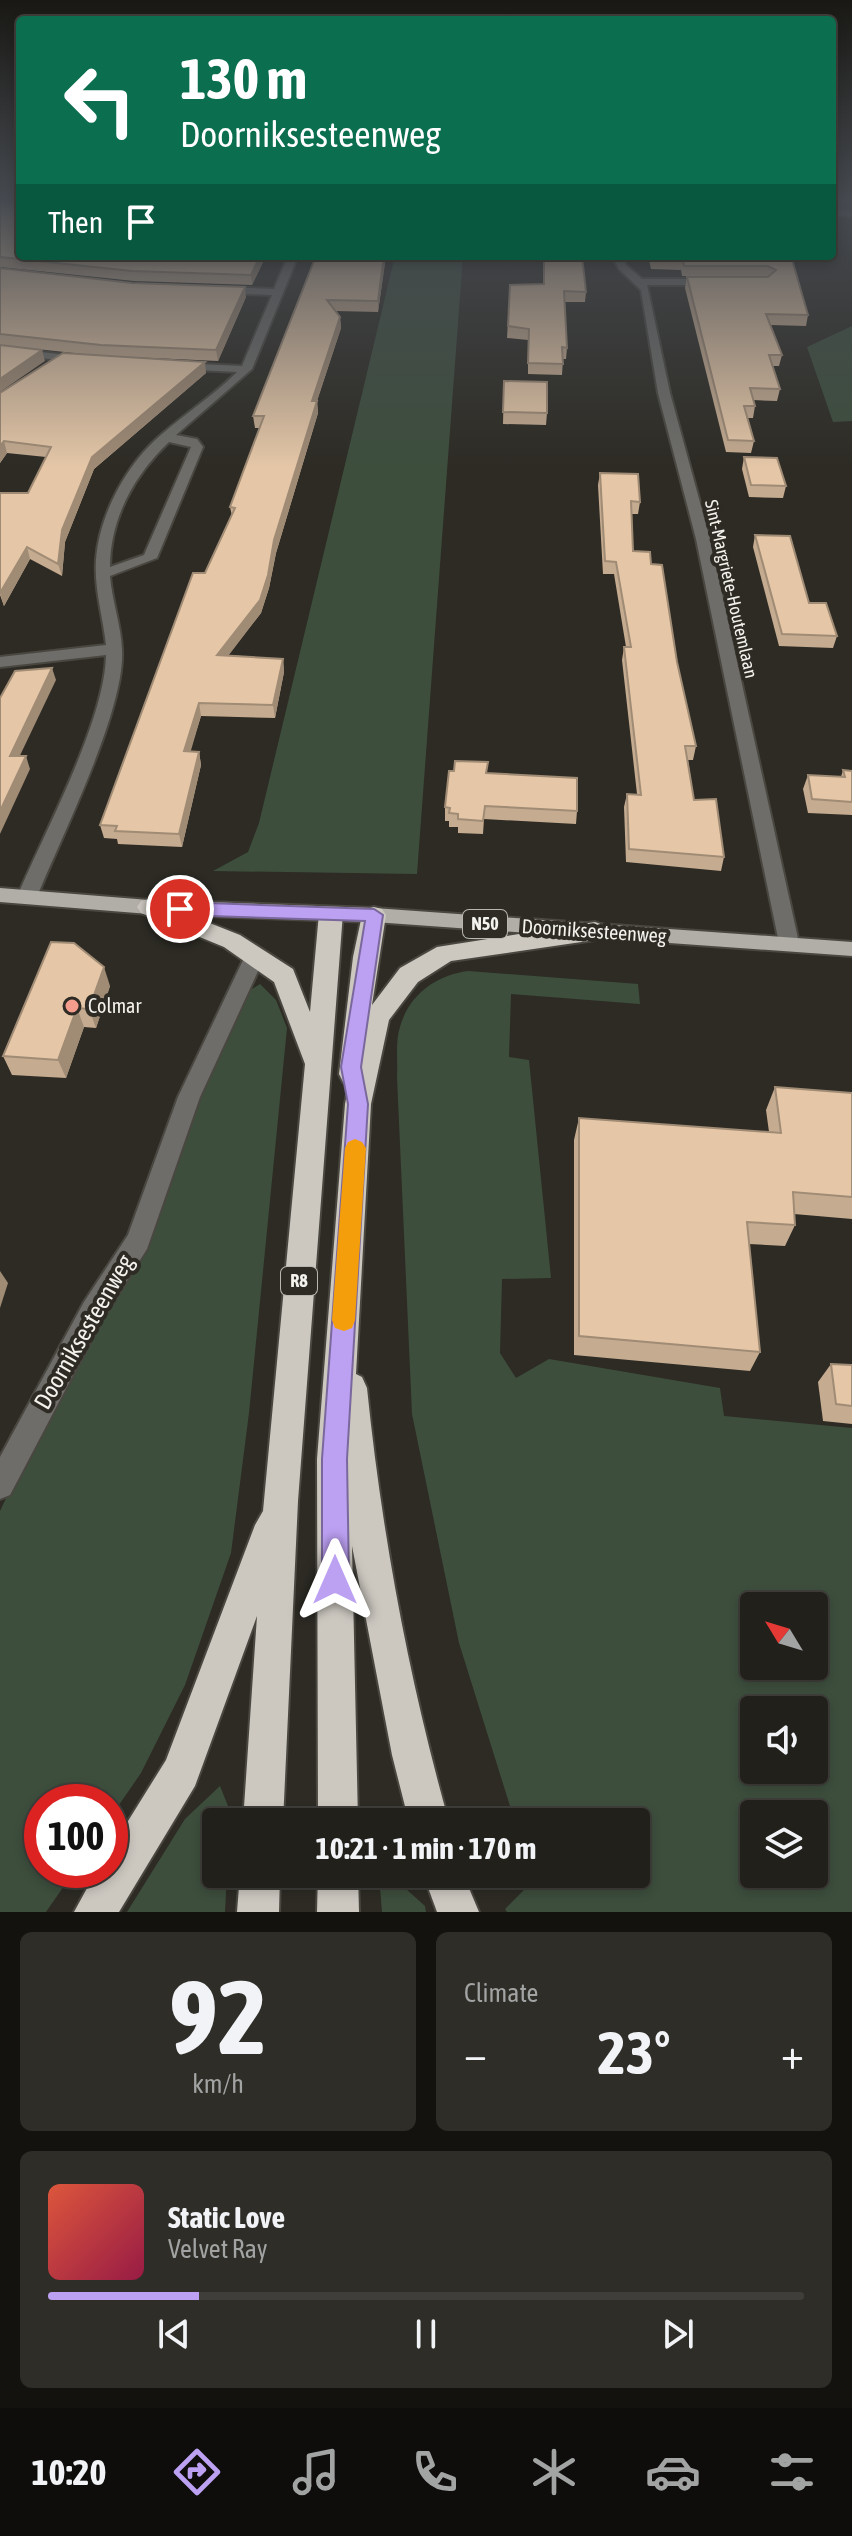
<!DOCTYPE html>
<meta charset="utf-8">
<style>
:root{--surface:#22201b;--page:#2e2d28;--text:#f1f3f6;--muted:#a2a3a3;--line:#3f3e3a;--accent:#bca0f2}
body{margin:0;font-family:"Asap Condensed",sans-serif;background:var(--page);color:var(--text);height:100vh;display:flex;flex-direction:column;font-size:30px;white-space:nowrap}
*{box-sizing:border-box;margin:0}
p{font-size:26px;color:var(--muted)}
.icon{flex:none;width:44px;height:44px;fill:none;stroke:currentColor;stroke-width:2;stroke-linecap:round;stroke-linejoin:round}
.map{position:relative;height:1912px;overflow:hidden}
.sheet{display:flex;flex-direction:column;gap:20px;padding:20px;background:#13120f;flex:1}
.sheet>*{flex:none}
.top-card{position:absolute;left:16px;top:16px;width:820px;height:244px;border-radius:8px;box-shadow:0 4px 12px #0003,0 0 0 2px var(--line);background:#0b6e4f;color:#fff;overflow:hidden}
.needle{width:52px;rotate:308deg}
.buttons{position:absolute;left:740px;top:1592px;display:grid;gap:16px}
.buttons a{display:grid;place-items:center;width:88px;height:88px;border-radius:8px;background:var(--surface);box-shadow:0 4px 12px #0003,0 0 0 2px var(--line);font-size:40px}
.speed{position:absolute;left:24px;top:1784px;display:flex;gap:16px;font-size:40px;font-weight:700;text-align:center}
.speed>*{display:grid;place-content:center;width:104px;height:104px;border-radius:50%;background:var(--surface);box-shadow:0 4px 12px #0003,0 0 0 2px var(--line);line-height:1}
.speed .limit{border:12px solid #d22;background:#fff;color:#111}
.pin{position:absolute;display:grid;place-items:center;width:68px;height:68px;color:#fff;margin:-34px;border:4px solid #fff;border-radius:50%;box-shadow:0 2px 8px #0007}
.me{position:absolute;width:88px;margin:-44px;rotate:0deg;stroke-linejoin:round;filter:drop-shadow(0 0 6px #0008)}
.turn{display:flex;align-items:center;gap:28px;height:168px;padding:0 32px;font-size:36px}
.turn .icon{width:104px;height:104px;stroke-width:2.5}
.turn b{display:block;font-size:56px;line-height:68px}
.then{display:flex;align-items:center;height:76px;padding:0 32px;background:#0003;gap:16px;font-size:30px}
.big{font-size:60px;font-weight:700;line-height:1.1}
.sheet .widget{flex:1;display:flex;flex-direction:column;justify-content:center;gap:12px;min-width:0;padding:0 28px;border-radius:12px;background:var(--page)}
.sheet .dial{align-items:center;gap:0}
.dial b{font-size:104px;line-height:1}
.song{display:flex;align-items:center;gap:24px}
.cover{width:96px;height:96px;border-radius:12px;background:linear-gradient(135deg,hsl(10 70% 55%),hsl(340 70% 35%))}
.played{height:8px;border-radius:4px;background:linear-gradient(90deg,var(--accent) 20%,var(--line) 20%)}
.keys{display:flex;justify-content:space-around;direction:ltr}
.heat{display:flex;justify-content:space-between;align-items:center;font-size:44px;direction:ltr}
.sheet .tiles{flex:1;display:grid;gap:20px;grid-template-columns:1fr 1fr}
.widget:last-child{grid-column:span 2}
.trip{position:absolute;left:202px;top:1808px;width:448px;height:80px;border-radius:8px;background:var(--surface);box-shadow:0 4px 12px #0003,0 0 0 2px var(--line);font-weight:700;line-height:80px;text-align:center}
.tab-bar{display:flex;height:128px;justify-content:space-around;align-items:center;background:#0e0d0b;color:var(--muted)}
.tab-bar .icon{width:56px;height:56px}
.tab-bar .on{color:var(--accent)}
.tab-bar b{font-size:36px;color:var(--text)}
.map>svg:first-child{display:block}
</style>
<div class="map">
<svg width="852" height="1912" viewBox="0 0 852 1912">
<rect width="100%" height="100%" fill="#2d2b24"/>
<!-- green -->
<g fill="#3d4e3d" fill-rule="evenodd">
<path d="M395,256H463L417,874L213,871L248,852L259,823Z"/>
<path d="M852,326V421L833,422L807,347Z"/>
<path d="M468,971L638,984L640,1004L511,994L509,1057L529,1060L551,1278L502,1279L500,1353L516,1378L549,1359L720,1388L724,1416L852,1428V1912H507L505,1909L533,1881L531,1874H636V1822H515L459,1643L412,1414L397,1077C398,1061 395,1042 400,1027C409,994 437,975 468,971ZM754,1606H814V1666H754ZM754,1710H814V1770H754ZM754,1814H814V1874H754Z"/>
<path d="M260,984L276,1000L287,1028L249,1413L231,1553L185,1685L141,1773L110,1818V1802H42V1870H75L46,1912H0V1511L246,993Z"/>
<path d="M220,1786L228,1806V1822H216V1874H227L225,1912H127L185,1819Z"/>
<path d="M396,1880L425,1906L426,1912H382L380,1887Z"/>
</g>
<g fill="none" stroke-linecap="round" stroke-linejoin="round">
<!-- street casing -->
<g stroke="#494740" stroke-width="4">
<g id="street">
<path d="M832,209L852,211V217L832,215Z"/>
<path d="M288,256H298L252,369L176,435L197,439L203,447L157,558L110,576C112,601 121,625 122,649C126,709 61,837 37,897L27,904L20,902L17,897C44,833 105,721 106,655L0,667V657L106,645C103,617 94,589 96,560C99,514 128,462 162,434C186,413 214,395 237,372L178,369L173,366L178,363L242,366L272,295L219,293L214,290L219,287L274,289ZM169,442L191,447L144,555L110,567C110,518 135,474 169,442Z"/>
<path d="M612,256H622L626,265L642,279H713L718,282L713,285H647L670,393L710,539L799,943L789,950L779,943L696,539L658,393L641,290L619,269Z"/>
<path d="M0,347L82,357L87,360L82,363L0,353Z"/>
<path d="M255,948L265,956L200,1097L147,1249L102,1320L10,1495L0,1499V1457L84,1302L128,1235L178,1097L245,956Z"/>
</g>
</g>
<!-- primary casing -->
<g stroke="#494740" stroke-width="4">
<path id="primary" d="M0,888L149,900L374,908L852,942V956L374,922L149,914L0,902Z"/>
</g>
<!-- highway casing -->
<g stroke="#494740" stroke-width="4">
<g id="highway">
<path d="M149,899L240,935L293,969L310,1012L319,913L323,907H339L343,913L298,1501L283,1822H243L257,1616L195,1786L119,1912H74L97,1870H110V1850L166,1760L255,1525L263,1511L305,1064L274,982L224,947L141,913L137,907L141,901Z"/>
<path d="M374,907L382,909L386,915L372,1005L400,968L437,947L595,922L603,925L607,931L603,937L595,940L451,961L418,982L389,1020L371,1104L356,1374L362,1377L367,1388C382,1535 409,1680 449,1822H409L392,1755L352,1546L358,1822H318L317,1459L345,1104L349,1084L343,1082L339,1074L353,957L362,915L366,909Z"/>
<path d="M240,1874H280L279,1912H237Z"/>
<path d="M318,1874H358L359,1912H317Z"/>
<path d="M423,1874H463L479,1912H437Z"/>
</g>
</g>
<!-- street -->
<use href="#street" fill="#6e6d69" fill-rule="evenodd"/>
<!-- primary -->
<use href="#primary" fill="#b1aea7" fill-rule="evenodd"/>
<!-- highway -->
<use href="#highway" fill="#ccc8c0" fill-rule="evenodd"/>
</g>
<!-- wall -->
<g fill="#c5ab90">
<path d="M0,201L20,256H266L252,285L134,281L0,267Z"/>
<path d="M316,256H386L378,312L336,311L340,317L341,328L317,401L318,413L276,553L269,588L261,613L228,655L283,659L284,672L275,718L201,716L190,751L199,752L201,765L182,847L118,844L117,839L104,838L100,825L205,573L232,516L230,507L260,428H255L253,416Z"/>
<path d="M543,256H582L586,292L585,302H565L567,348L566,359H563L562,375L528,374V340L507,338L510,285H543Z"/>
<path d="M648,256H795L793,265L808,315L806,326L771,325L782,355L779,366H772L780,389L777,401L753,400L755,406L753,418H747L754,441L751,453L726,452L685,288L687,277H768L766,276H682L681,270L651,269Z"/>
<path d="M0,268L246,297L218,361L130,357L206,373L94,469L65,542L62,576L30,559L4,606L0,595V493H28L46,457L7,453L0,463V393L92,355L0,345Z"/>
<path d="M504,381L547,413L546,425L503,424Z"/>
<path d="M744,457L786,486L783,498L749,497L742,469Z"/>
<path d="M600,473L640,502L638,514H632L633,551L651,564L677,662L696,746L693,760H688L694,800L724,857L721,871L626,862L624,807L627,794H637L622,660L624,647H626L614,574H603L598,485Z"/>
<path d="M755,535L837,636L833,648L779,646L753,547Z"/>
<path d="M843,770L852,771V815L808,813L803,789L808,775L841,777Z"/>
<path d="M487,773L577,811L576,824L484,819L483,834L458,833V827H449V821H445V807Z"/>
<path d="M110,986L96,1028L84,1027L66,1078L12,1075L3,1056Z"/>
<path d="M775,1087L852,1093V1219L794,1214L795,1225L785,1246L749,1244L760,1352L750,1371L574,1355V1140L579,1118L769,1132L766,1110Z"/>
<path d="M831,1364L852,1365V1424L823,1421L818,1382Z"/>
</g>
<!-- shaded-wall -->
<g fill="#a08b75">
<path d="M260,256H266L252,285L251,275Z"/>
<path d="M384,256H386L378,312V301Z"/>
<path d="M245,287L246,297L218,361L216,350Z"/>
<path d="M340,317L341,328L313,413L312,401Z"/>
<path d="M42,350L45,361L0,392V379Z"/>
<path d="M205,362L206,373L94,469L65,542L62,576L58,564L62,530L92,457Z"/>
<path d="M317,401L318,413L276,553L269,588L261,613L219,668L217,655L274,540Z"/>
<path d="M4,441L7,453L0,463V446Z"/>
<path d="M27,547L30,559L4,606L0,593Z"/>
<path d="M283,659L284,672L275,718L273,705Z"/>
<path d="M52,668L56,680L14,768L10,756Z"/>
<path d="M199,703L201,716L187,764L184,751Z"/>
<path d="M199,752L201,765L182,847L179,834Z"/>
<path d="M26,756L30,769L0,834V811Z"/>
<path d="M104,967L110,986L96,1028L89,1009Z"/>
<path d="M77,1008L84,1027L66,1078L58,1060Z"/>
<path d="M0,1271L8,1283L0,1308Z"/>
</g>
<!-- building -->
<g fill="#e5c7a7" stroke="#a08b75" stroke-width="2">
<path d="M0,201H20V256H260L251,275L132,271L0,257Z"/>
<path d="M316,256H384L378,301L327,300L340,317L312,401H317L274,540L268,575L260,600L217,655L283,659L273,705L199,703L184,751L199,752L179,834L115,831L117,826L100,825L193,573H205L235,508L230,507L264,416H253Z"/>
<path d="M544,256H582L586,292L564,291L567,348L562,347L563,364L528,363L529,329L508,326L510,285L544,284Z"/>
<path d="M651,256H791L808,315L766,314L782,355H769L780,389L750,388L755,406H744L754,441L728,440L687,277H768L776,270L768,266H684L683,260L652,259Z"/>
<path d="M0,268L132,283L245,287L216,350L101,345L0,334Z"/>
<path d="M0,345L42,350L0,379Z"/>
<path d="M63,353L205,362L92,457L62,530L58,564L27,547L0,593V493H28L51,447L4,441L0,446V393Z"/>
<path d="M504,381L547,382V413L503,412Z"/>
<path d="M744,457L777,458L786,486L751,485Z"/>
<path d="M600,473L638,474L640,502L631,501L633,551L650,552L651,564L662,565L677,662L696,746H685L694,800L716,799L724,857L629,849L627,794L641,795L624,647H631L616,562L605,561Z"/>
<path d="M755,535L790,536L809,603H826L837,636L782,634Z"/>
<path d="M52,668L10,756H26L0,811V698L15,671Z"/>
<path d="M455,761L488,762L486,773L577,778V811L485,806L483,821L458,819V814L449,813L450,808L445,807L449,771H454Z"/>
<path d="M843,770L852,771V802L812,799L808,775L845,777Z"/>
<path d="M51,942L74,943L104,967L89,1009L77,1008L58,1060L3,1056Z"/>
<path d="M775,1087L852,1093V1197L793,1192L795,1225L747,1222L760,1352L579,1336V1118L781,1133Z"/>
<path d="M831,1364L852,1365V1406L836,1404Z"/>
</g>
<!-- sky -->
<linearGradient id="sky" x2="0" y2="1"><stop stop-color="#191814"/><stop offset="0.43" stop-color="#464a50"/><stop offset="1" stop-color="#464a50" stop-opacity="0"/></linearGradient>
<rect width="852" height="468" fill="url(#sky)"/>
<!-- route -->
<path fill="#bca0f2" stroke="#7a689d" stroke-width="2" d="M180,902L374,909L383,915L361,1067L368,1104L347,1459L349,1580L345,1589L335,1593L326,1589L322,1580V1459L348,1104L341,1067L365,921L180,915L171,909Z"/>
<!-- slow -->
<path fill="#f59e0b" d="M355,1139L362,1142L366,1148L355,1320L352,1328L344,1331L335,1328L332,1320L345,1148L348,1142Z"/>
<!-- markers -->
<circle fill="#f49d8d" stroke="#2d2b24" stroke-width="3" cx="72" cy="1006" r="8"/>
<g text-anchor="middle" stroke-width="8" stroke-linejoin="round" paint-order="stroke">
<!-- far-street labels -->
<g font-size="18" fill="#f3f2ed" stroke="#2d2b24">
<text transform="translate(731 589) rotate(77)" y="6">Sint-Margriete-Houtemlaan</text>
</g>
<!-- shield labels -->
<g fill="#2d2b24" stroke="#b8b6b1" stroke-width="2">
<rect x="463" y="910" width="44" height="28" rx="6"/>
<rect x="281" y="1267" width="36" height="28" rx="6"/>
</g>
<g font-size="18" font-weight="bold" fill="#f3f2ed">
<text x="485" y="930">N50</text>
<text x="299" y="1287">R8</text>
</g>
<!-- street labels -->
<g font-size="20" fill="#f3f2ed" stroke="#2d2b24">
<text transform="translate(594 931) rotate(4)" y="7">Doorniksesteenweg</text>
</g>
<!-- poi labels -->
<g font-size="20" fill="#f3f2ed" stroke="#2d2b24" text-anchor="start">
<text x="88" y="1013">Colmar</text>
</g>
<!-- near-street labels -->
<g font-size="24" fill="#f3f2ed" stroke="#2d2b24">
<text transform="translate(84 1332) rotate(-60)" y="8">Doorniksesteenweg</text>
</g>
</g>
</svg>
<div class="buttons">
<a><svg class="needle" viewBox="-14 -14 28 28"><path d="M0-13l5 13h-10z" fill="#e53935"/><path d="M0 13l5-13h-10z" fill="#a2a3a3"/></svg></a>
<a><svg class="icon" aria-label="sound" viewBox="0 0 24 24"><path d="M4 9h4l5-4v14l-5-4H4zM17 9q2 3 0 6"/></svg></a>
<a><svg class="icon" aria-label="layers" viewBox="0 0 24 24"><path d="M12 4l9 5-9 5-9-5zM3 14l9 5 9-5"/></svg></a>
</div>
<div class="speed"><div class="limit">100</div></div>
<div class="pin" style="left:180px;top:909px;background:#d93025"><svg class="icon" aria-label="arrive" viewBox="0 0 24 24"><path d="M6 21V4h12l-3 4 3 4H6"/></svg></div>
<svg class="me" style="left:335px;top:1580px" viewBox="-20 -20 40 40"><path d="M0-17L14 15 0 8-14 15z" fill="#bca0f2" stroke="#fff" stroke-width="4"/></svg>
<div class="trip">10:21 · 1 min · 170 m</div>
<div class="top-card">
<div class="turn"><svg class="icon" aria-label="left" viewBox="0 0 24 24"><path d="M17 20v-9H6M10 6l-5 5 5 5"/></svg><div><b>130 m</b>Doorniksesteenweg</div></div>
<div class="then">Then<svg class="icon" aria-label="arrive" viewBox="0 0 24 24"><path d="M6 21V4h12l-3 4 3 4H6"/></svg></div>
</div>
</div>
<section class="sheet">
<div class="tiles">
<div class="widget dial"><b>92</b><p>km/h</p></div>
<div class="widget"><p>Climate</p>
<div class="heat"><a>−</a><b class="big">23°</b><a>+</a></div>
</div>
<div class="widget">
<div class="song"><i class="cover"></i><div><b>Static Love</b><p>Velvet Ray</p></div></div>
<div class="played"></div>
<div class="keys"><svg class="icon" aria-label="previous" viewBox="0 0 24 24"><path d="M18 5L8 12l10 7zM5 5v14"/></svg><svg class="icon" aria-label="pause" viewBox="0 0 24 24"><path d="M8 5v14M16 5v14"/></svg><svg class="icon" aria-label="next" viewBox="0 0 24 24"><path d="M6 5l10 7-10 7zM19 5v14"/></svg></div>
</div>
</div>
</section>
<nav class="tab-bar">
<b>10:20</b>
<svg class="icon on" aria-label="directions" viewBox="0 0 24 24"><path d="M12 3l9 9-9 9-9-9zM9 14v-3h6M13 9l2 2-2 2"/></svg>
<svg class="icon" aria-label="music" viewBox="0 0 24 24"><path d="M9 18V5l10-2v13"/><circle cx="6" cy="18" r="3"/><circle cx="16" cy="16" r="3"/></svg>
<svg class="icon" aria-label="phone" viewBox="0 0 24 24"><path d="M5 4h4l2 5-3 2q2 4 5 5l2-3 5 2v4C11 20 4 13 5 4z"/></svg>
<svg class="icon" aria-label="climate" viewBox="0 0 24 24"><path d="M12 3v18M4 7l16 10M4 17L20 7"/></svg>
<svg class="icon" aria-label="car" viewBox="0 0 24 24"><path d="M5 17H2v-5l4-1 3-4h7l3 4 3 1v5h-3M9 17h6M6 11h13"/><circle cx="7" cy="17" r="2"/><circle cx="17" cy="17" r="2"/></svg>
<svg class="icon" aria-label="filters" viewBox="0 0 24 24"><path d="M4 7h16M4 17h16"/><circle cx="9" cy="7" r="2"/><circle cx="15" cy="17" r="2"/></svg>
</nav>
